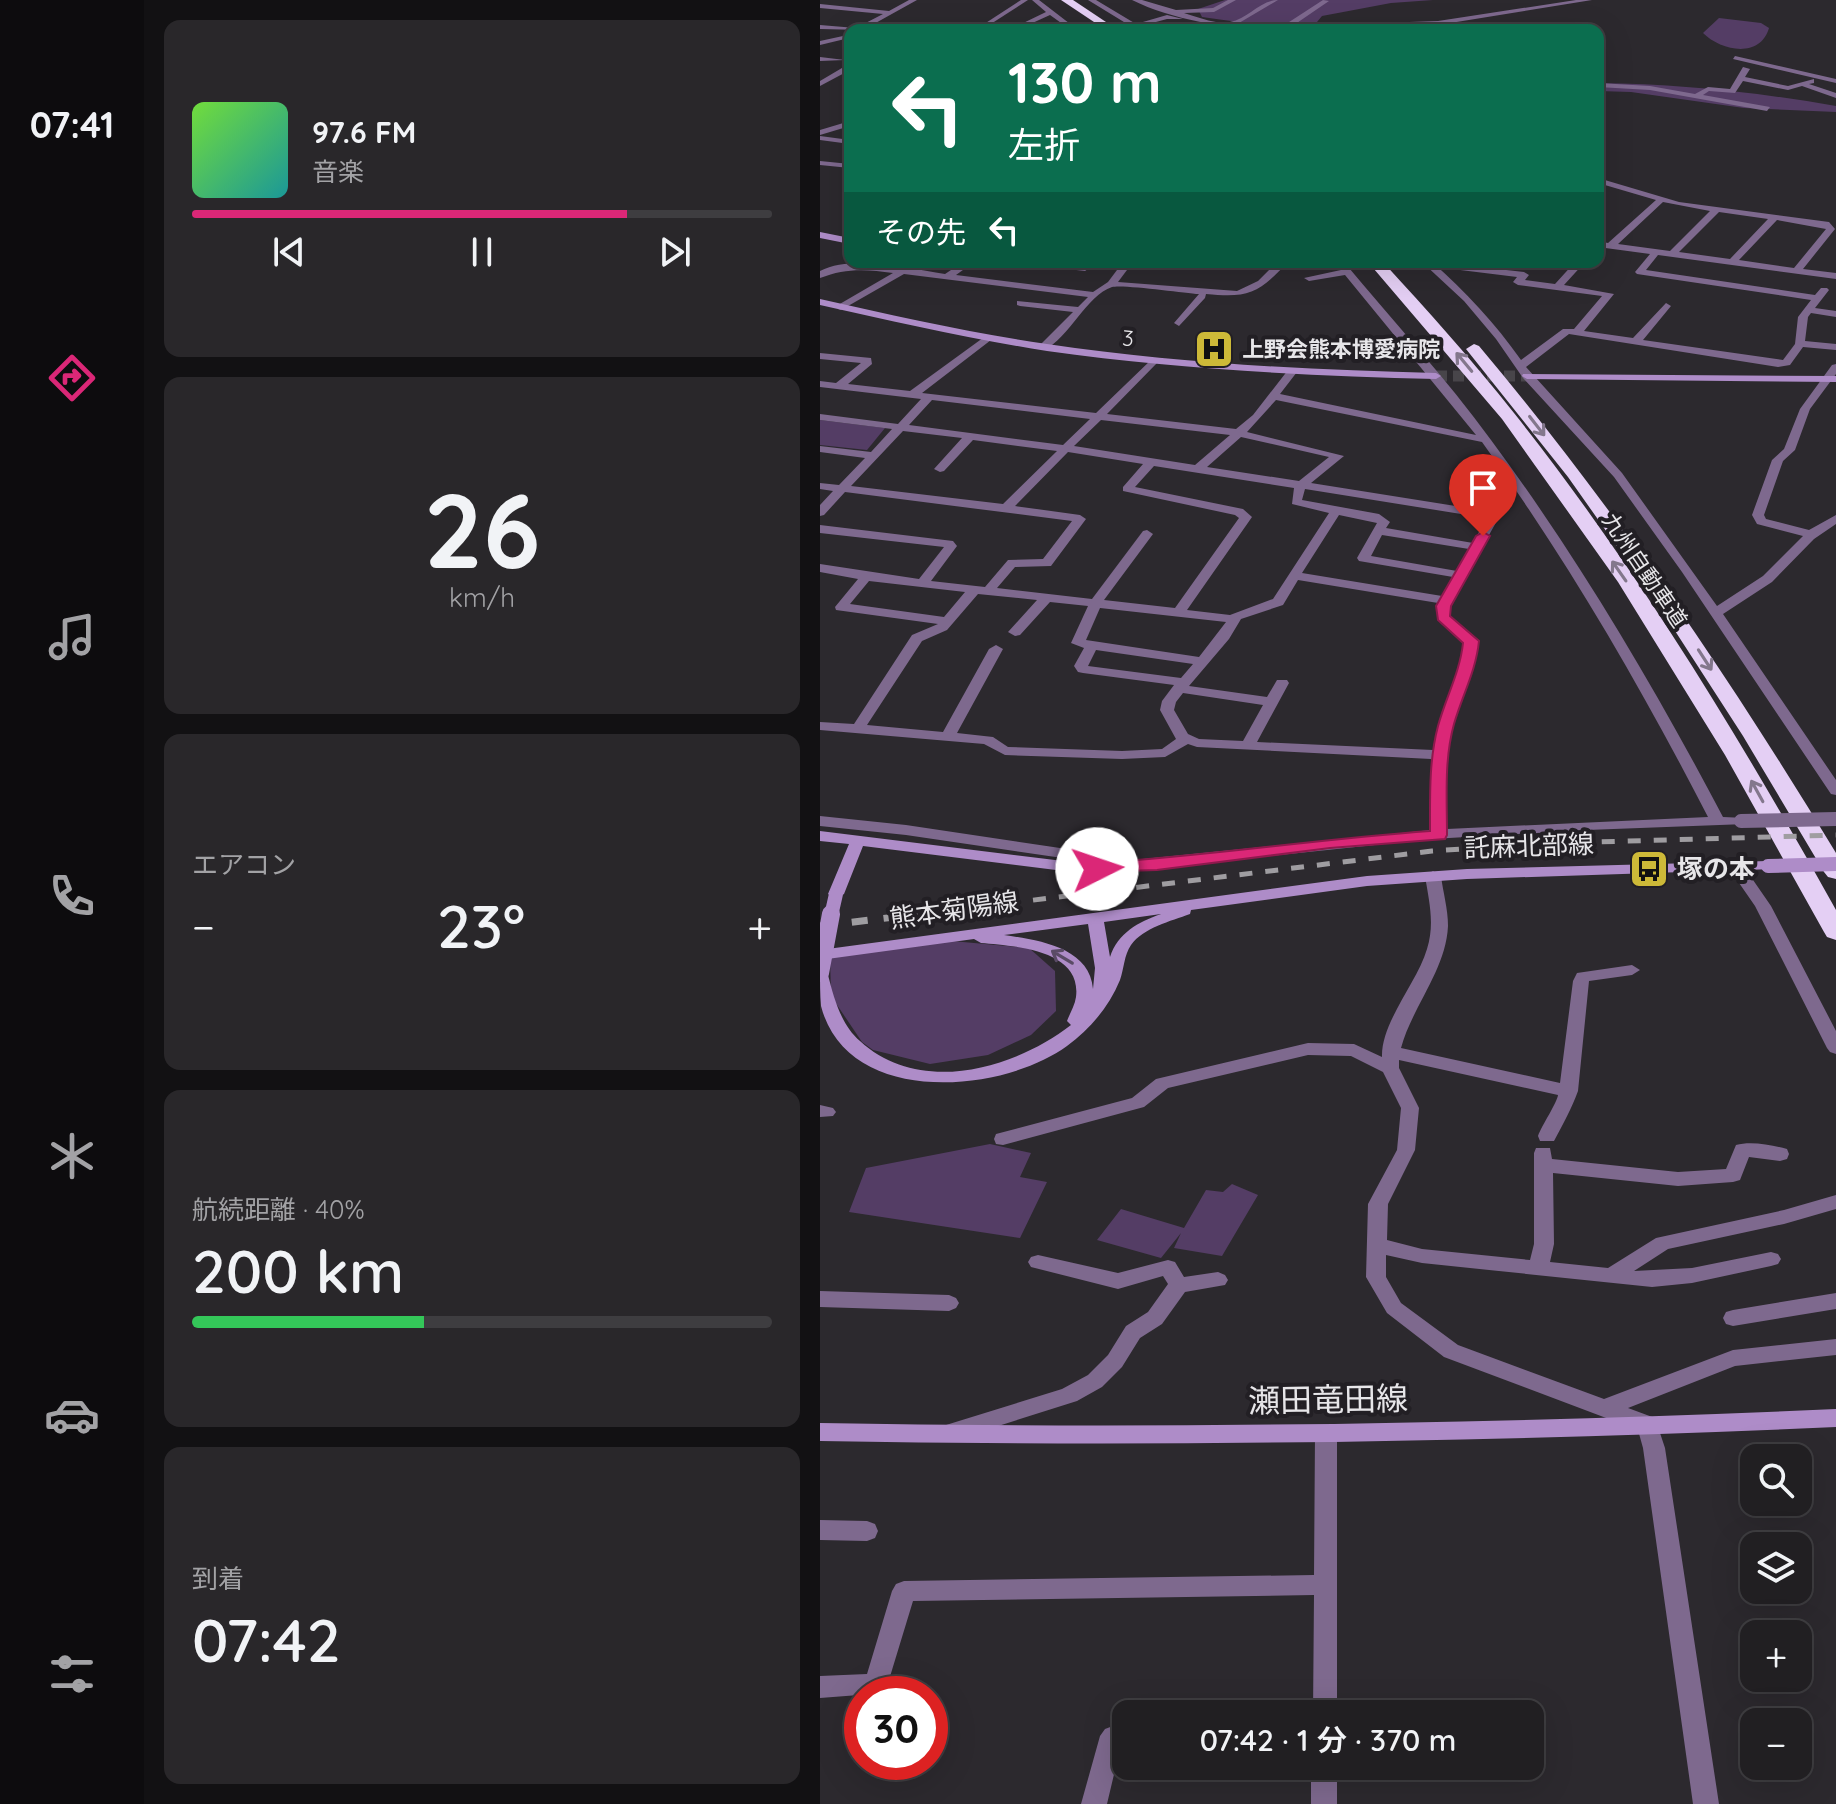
<!DOCTYPE html>
<html lang="ja">
<meta charset="utf-8">
<style>
:root{--surface:#211f22;--page:#29272a;--text:#f1f3f6;--muted:#a2a2a5;--line:#3e3d40;--accent:#db2777}
body{margin:0;font-family:Quicksand,"Noto Sans JP",sans-serif;background:var(--page);color:var(--text);height:100vh;display:flex;flex-direction:column;font-size:30px;white-space:nowrap}
*{box-sizing:border-box;margin:0}
p{font-size:26px;color:var(--muted)}
.icon{flex:none;width:44px;height:44px;fill:none;stroke:currentColor;stroke-width:2;stroke-linecap:round;stroke-linejoin:round}
.map{position:relative;flex:1;overflow:hidden}
.drawer{display:flex;flex-direction:column;gap:20px;padding:20px;background:#121113;width:676px}
.drawer>*{flex:none}
.banner{position:absolute;left:24px;top:24px;width:760px;height:244px;border-radius:16px;box-shadow:0 8px 32px #0002,0 0 0 2px var(--line);background:#0b6e4f;color:#fff;overflow:hidden}
.buttons{position:absolute;left:920px;top:1444px;display:grid;gap:16px}
.buttons a{display:grid;place-items:center;width:72px;height:72px;border-radius:16px;background:var(--surface);box-shadow:0 8px 32px #0002,0 0 0 2px var(--line);font-size:40px}
.speed{position:absolute;left:24px;top:1676px;display:flex;gap:16px;font-size:40px;font-weight:700;text-align:center}
.speed>*{display:grid;place-content:center;width:104px;height:104px;border-radius:50%;background:var(--surface);box-shadow:0 8px 32px #0002,0 0 0 2px var(--line);line-height:1}
.speed .limit{border:12px solid #d22;background:#fff;color:#111}
.pin{position:absolute;display:grid;place-items:center;width:68px;height:68px;color:#fff;margin:-82px -34px;border-radius:50% 50% 50% 0;rotate:-45deg;box-shadow:0 0 8px #0007}
.pin .icon{rotate:45deg}
.me{position:absolute;width:88px;margin:-44px;rotate:86deg;stroke-linejoin:round;filter:drop-shadow(0 0 6px #0008)}
.turn{display:flex;align-items:center;gap:28px;height:168px;padding:0 32px;font-size:36px}
.turn .icon{width:104px;height:104px;stroke-width:2.5}
.turn b{display:block;font-size:56px;line-height:68px}
.then{display:flex;align-items:center;height:76px;padding:0 32px;background:#0003;gap:16px;font-size:30px}
.big{font-size:60px;font-weight:600;line-height:1.1}
.drawer .widget{flex:1;display:flex;flex-direction:column;justify-content:center;gap:12px;min-width:0;padding:0 28px;border-radius:16px;background:var(--page)}
.drawer .dial{align-items:center;gap:0}
.dial b{font-size:104px;line-height:1}
.song{display:flex;align-items:center;gap:24px}
.cover{width:96px;height:96px;border-radius:12px;background:linear-gradient(135deg,hsl(100 70% 55%),hsl(180 70% 35%))}
.played{height:8px;border-radius:4px;background:linear-gradient(90deg,var(--accent) 75%,var(--line) 75%)}
.keys{display:flex;justify-content:space-around;direction:ltr}
.heat{display:flex;justify-content:space-between;align-items:center;font-size:44px;direction:ltr}
.charge{height:12px;border-radius:6px;background:linear-gradient(90deg,#34c759 40%,var(--line) 0)}
.trip{position:absolute;left:292px;top:1700px;width:432px;height:80px;border-radius:16px;background:var(--surface);box-shadow:0 8px 32px #0002,0 0 0 2px var(--line);font-weight:600;line-height:80px;text-align:center}
main{display:flex;flex:1;min-height:0}
.menu{display:flex;flex-direction:column;width:144px;justify-content:space-around;align-items:center;background:#0d0c0e;color:var(--muted)}
.menu .icon{width:56px;height:56px}
.menu .selected{color:var(--accent)}
.menu b{font-size:36px;color:var(--text)}
.map>svg:first-child{display:block}
</style>
<main>
<nav class="menu">
<b>07:41</b>
<svg class="icon selected" aria-label="directions" viewBox="0 0 24 24"><path d="M12 3l9 9-9 9-9-9zM9 14v-3h6M13 9l2 2-2 2"/></svg>
<svg class="icon" aria-label="music" viewBox="0 0 24 24"><path d="M9 18V5l10-2v13"/><circle cx="6" cy="18" r="3"/><circle cx="16" cy="16" r="3"/></svg>
<svg class="icon" aria-label="phone" viewBox="0 0 24 24"><path d="M5 4h4l2 5-3 2q2 4 5 5l2-3 5 2v4C11 20 4 13 5 4z"/></svg>
<svg class="icon" aria-label="climate" viewBox="0 0 24 24"><path d="M12 3v18M4 7l16 10M4 17L20 7"/></svg>
<svg class="icon" aria-label="car" viewBox="0 0 24 24"><path d="M5 17H2v-5l4-1 3-4h7l3 4 3 1v5h-3M9 17h6M6 11h13"/><circle cx="7" cy="17" r="2"/><circle cx="17" cy="17" r="2"/></svg>
<svg class="icon" aria-label="filters" viewBox="0 0 24 24"><path d="M4 7h16M4 17h16"/><circle cx="9" cy="7" r="2"/><circle cx="15" cy="17" r="2"/></svg>
</nav>
<section class="drawer">
<div class="widget">
<div class="song"><i class="cover"></i><div><b>97.6 FM</b><p>音楽</p></div></div>
<div class="played"></div>
<div class="keys"><svg class="icon" aria-label="previous" viewBox="0 0 24 24"><path d="M18 5L8 12l10 7zM5 5v14"/></svg><svg class="icon" aria-label="pause" viewBox="0 0 24 24"><path d="M8 5v14M16 5v14"/></svg><svg class="icon" aria-label="next" viewBox="0 0 24 24"><path d="M6 5l10 7-10 7zM19 5v14"/></svg></div>
</div>
<div class="widget dial"><b>26</b><p>km/h</p></div>
<div class="widget"><p>エアコン</p>
<div class="heat"><a>−</a><b class="big">23°</b><a>+</a></div>
</div>
<div class="widget"><p>航続距離 · 40%</p><b class="big">200 km</b><div class="charge"></div></div>
<div class="widget"><p>到着</p><b class="big">07:42</b></div>
</section>
<div class="map">
<svg width="1016" height="1804" viewBox="0 0 1016 1804">
<rect width="100%" height="100%" fill="#2c292e"/>
<!-- green -->
<g fill="#543d65">
<path d="M405,0H613L571,3L502,16L497,22C457,27 421,23 382,17L378,9Z"/>
<path d="M899,18L941,23L949,28C940,59 901,51 883,33Z"/>
<path d="M778,83C859,84 936,92 1016,106V112L924,108L811,92L778,91Z"/>
<path d="M0,420L65,428L47,450L0,445Z"/>
<path d="M132,941L209,948L235,971L236,1011L211,1035L168,1055L110,1064L53,1050L42,1042L11,996L10,957Z"/>
<path d="M170,1144L211,1153L200,1177L227,1182L200,1238L29,1212L46,1168Z"/>
<path d="M412,1184L438,1195L402,1256L354,1248L361,1233L341,1258L277,1240L301,1209L364,1228L386,1190L403,1192Z"/>
</g>
<g fill="none" stroke-linecap="round" stroke-linejoin="round">
<!-- secondary-tunnel -->
<path stroke="#48454a" stroke-width="11" stroke-dasharray="11 6" stroke-linecap="butt" d="M616,376H707"/>
<!-- street -->
<g fill="#7e698e" fill-rule="evenodd">
<path d="M89,0H97L43,30L0,29V25L36,28L63,14L0,8V4L69,11Z"/>
<path d="M201,0H208L163,29L158,28Z"/>
<path d="M212,0H219L258,30H251L230,15L197,30H189L226,12Z"/>
<path d="M268,0H276L316,24L347,15L363,19H347L321,26L325,30H317Z"/>
<path d="M312,0H322L356,10L393,8L408,0H416L394,12L364,13C378,17 396,25 410,22C428,19 440,0 458,0L419,23L463,26L503,0L509,1L471,27L473,30C421,30 358,23 312,0Z"/>
<path d="M756,0H772L618,25L534,30L561,23L618,21Z"/>
<path d="M23,36L25,39L0,45V41Z"/>
<path d="M915,56L1016,79V83L913,59Z"/>
<path d="M0,57L25,60L0,61Z"/>
<path d="M27,65H30V70L0,86V81Z"/>
<path d="M923,67L930,69L925,77L968,86L994,79V83L989,84L1016,93V98L982,86L968,90L923,81L915,93L889,91L883,95L950,107L947,111L830,90L778,87V83L830,86L875,94L888,87L910,89Z"/>
<path d="M30,121V126L0,135V130Z"/>
<path d="M0,136L30,140V144L0,140Z"/>
<path d="M0,161L30,164V168L0,165Z"/>
<path d="M778,178L859,202L1009,222L1015,229L983,269L1016,273V279L838,255L826,270L995,295L1001,288H1007L1009,290L995,308L1016,311V317L991,313L988,317L985,341L1016,344V350L983,347L970,365L958,367L749,334L706,367L802,473L897,606L943,576L983,536L937,524L932,515L952,460L964,449L980,409L1012,365L1016,364V374L990,409L975,450L963,461L944,515L946,519L989,530L1016,515V524L994,539L952,582L903,614L1016,780V795L1011,794L862,572L794,477L703,378L676,339L644,301L602,262H612C646,292 675,323 701,360L743,329H754L782,296L698,285L693,282L697,277L624,268L615,262L704,272L709,275L705,280L735,284L755,262H765L744,285L794,294L764,331L813,338L846,303L851,306L823,340L963,360L975,344L978,317L991,300L817,274L815,272L830,254L778,247V241L788,243L836,200L778,183ZM843,202L890,211L850,251L798,244ZM899,212L948,219L910,259L859,252ZM957,220L1006,229L974,268L919,260Z"/>
<path d="M143,262H154L136,275L273,292L288,282L303,262H313L298,282L417,291L438,281L451,268L417,265L412,262H468C438,294 428,298 386,294L385,298L359,326L354,323L379,294C364,293 302,284 292,287C267,295 249,338 224,350L220,349V345L253,312L200,306L197,305V301L258,307L268,297L84,274L21,310L18,309V305L73,273C46,269 25,268 0,278V271C34,254 89,269 125,274Z"/>
<path d="M208,262L263,265L267,262H278L265,271L213,265Z"/>
<path d="M514,262H524C573,321 626,378 671,440C759,559 834,686 903,817L926,818L929,821L926,824L767,830L612,839L277,874L262,872L260,869L262,866L268,864L263,861L86,835L0,826V816L86,825L267,852L281,858L283,863L611,830V759L377,747L368,744L345,757L302,759L185,755L164,744L0,730V722L34,724L92,635L118,624L16,610L15,607L38,579L0,572V564L99,579L124,547L0,533V525L133,541L137,546L111,581L165,587L188,560L223,559L252,521L25,492L4,515L0,516V505L13,491L0,489V483L19,485L45,458L0,452V446L51,452L72,429L0,420V414L78,424L101,399L0,387V381L16,383L41,363L0,359V353L51,358L52,364L28,384L90,391L167,335L172,338L171,340L102,393L276,413L333,358L337,359V363L287,414L416,429L433,415L468,370L472,369L477,372L460,394L656,435L525,275L489,281L484,278L521,270ZM112,400L270,419L243,445L89,425ZM456,400L662,442C748,561 821,687 888,817L627,829C626,800 623,771 628,742C636,707 652,676 658,641L629,616V606L678,519L679,504L673,500L669,502L667,511L491,483L524,456L427,432ZM281,420L410,435L375,465L254,446ZM83,431L142,438L114,469L120,472L124,471L153,440L237,451L183,504L31,486ZM421,437L509,457L479,481L387,467ZM248,452L323,464L303,487V491L415,515L419,518L355,608L284,600L333,534L327,530L323,531L272,599L177,588L195,567L231,566L266,519L260,515L195,506ZM334,466L474,488L472,504L509,513L453,599L410,615L367,610L432,517L423,509L315,487ZM485,489L666,518V519L653,543L566,528L570,522L559,514L482,500ZM519,515L557,523L537,558L539,561L633,577L622,596L482,573ZM562,535L649,549L637,571L551,556ZM478,580L618,603L617,617L644,642L638,670L613,750L437,742L469,683L467,680H457L447,697L369,686L409,639L421,619L463,605ZM49,581L145,592L124,617L30,604ZM158,594L217,600L188,632L195,636L200,635L230,602L268,606L251,643L264,648L254,666L258,672L263,673L354,685L342,701L340,710L356,739L342,749L302,751L188,747L173,737L137,733L183,649L176,645L169,649L123,732L47,725L102,641L127,630ZM280,608L406,622L379,657L266,640ZM276,650L373,664L361,678L268,666ZM363,693L443,705L423,741L379,739L368,734L354,710L356,702Z"/>
<path d="M916,862L922,864L951,906L1016,1031V1054L1010,1052L1007,1048L935,906L908,867Z"/>
<path d="M613,871L621,876C623,892 628,909 628,926C626,970 592,1007 581,1048L740,1083L753,981L757,973L812,965L820,970L812,975L769,981L758,1091C752,1108 743,1124 734,1141H720L718,1136C722,1125 737,1103 738,1095L579,1060V1068L599,1108L595,1150L568,1204L567,1240L602,1249L710,1260L714,1244V1153L716,1148H730L732,1159L858,1172L906,1169L916,1145C931,1141 952,1145 967,1149L969,1154L967,1159L960,1161L929,1157L920,1180L913,1182L858,1186L733,1173L734,1244L730,1262L788,1268L836,1238L964,1210L1016,1195V1209L964,1224L848,1249L814,1271L872,1268L951,1252L958,1254L961,1259L958,1264L951,1266L872,1283L832,1287L602,1263L566,1255V1277L581,1303L638,1345L784,1399L913,1350L1016,1339V1355L915,1366L808,1408L835,1418L845,1448L899,1804H873L823,1448L818,1430L624,1357L567,1313L546,1277L548,1204L577,1150L581,1108L563,1072L531,1056L488,1055L348,1088L324,1107L183,1145L176,1144L174,1139L176,1134L312,1098L336,1079L488,1043L534,1044L562,1057C561,1022 597,983 607,949C615,924 609,901 605,876Z"/>
<path d="M0,1105L13,1108L16,1112L13,1116L0,1117Z"/>
<path d="M218,1255L298,1273L348,1260L355,1262L364,1277L398,1272L405,1275L408,1280L405,1285L365,1292L342,1324L320,1338L302,1367L282,1387L257,1401L134,1440L126,1437L123,1431L126,1425L242,1389L268,1375L288,1355L306,1326L328,1312L348,1284L343,1276L298,1289L211,1267L208,1262L211,1257Z"/>
<path d="M0,1291L129,1295L136,1298L139,1303L136,1308L129,1311L0,1307Z"/>
<path d="M1016,1293V1309L913,1326L906,1324L903,1318L906,1312L913,1310Z"/>
<path d="M506,1425L514,1428L517,1434V1714H493L494,1595L93,1601L65,1693L0,1698V1676L47,1674L72,1591L76,1584L84,1581L494,1575L495,1434L498,1428Z"/>
<path d="M0,1520L47,1521L55,1524L58,1531L55,1538L47,1541L0,1540Z"/>
<path d="M306,1721V1745L300,1749L287,1804H261L280,1736L285,1729Z"/>
<rect x="491" y="1766" width="26" height="38"/>
</g>
<!-- secondary -->
<g fill="#ae8cc8" fill-rule="evenodd">
<path d="M0,232L30,238V244L0,238Z"/>
<path d="M0,299C75,316 151,333 227,344C356,363 486,370 616,373L621,376L616,379C486,376 356,369 227,351C151,339 75,322 0,305Z"/>
<path d="M703,374L1016,376V382L707,379L702,376Z"/>
<path d="M0,831L268,864L276,869L268,874L43,846L24,894L16,899L8,894L29,844L0,841Z"/>
<path d="M948,861L956,866L954,869L647,879L547,886L371,910L370,914C351,921 323,928 311,945C304,955 304,969 300,980C289,1007 270,1029 247,1046C181,1094 27,1107 1,1006C0,995 0,981 0,970L8,975C14,998 21,1025 40,1041C99,1096 194,1069 251,1025L247,1021C250,1013 255,1005 256,997C262,949 193,946 161,943L154,939L0,960V950L547,876L647,869ZM341,914C318,922 298,933 290,957L284,922ZM268,924L275,968L273,989C270,947 217,940 184,935Z"/>
<path d="M1016,1409V1427C677,1442 339,1447 0,1441V1423C339,1429 677,1424 1016,1409Z"/>
</g>
<!-- highway -->
<g fill="#e4cff4" fill-rule="evenodd">
<path d="M241,0H253L298,30H286Z"/>
<path d="M548,262H563C608,311 652,360 694,413C817,568 920,738 1016,910V940L1007,937L1004,932L905,755L798,582L682,419Z"/>
<path d="M654,344L659,346C793,505 908,675 1016,853V879L1008,877L1004,872L923,736L837,603L748,477L646,349Z"/>
</g>
<!-- rail-far1 -->
<path stroke="#9f9da1" stroke-width="5" stroke-dasharray="13 13" stroke-linecap="butt" d="M84,916L612,851L739,843L1016,835"/>
<!-- rail -->
<path stroke="#9f9da1" stroke-width="7" stroke-dasharray="16 16" stroke-linecap="butt" d="M0,926L100,914"/>
<!-- street-bridge -->
<path stroke="#7e698e" stroke-width="14" d="M921,821L1016,819"/>
<!-- secondary-bridge-far1 -->
<g stroke="#ae8cc8" stroke-width="14">
<path d="M948,866L1016,864"/>
<path d="M11,916L16,894"/>
</g>
<!-- secondary-bridge -->
<path stroke="#ae8cc8" stroke-width="18" d="M0,973L11,914"/>
</g>
<!-- one-way arrows -->
<defs><path id="oneway-shaft" d="M-6 0H5M1.5-3L5.5 0L1.5 3" fill="none" stroke-width="1.6" stroke-linecap="round" stroke-linejoin="round" transform="scale(2)"/></defs>
<g stroke="#83778c">
<use href="#oneway-shaft" transform="translate(644 362) rotate(-130)"/>
<use href="#oneway-shaft" transform="translate(717 426) rotate(52)"/>
<use href="#oneway-shaft" transform="translate(799 571) rotate(-125)"/>
<use href="#oneway-shaft" transform="translate(885 660) rotate(57)"/>
<use href="#oneway-shaft" transform="translate(937 791) rotate(-119)"/>
</g>
<use stroke="#5a4b66" href="#oneway-shaft" transform="translate(242 957) rotate(-149)"/>
<!-- route -->
<path fill="#db2777" stroke="#8e194d" stroke-width="2" d="M663,532L670,536L631,606L630,616L659,641C656,671 642,696 634,724C624,760 627,798 627,835L625,839L510,848L337,870L270,872L268,869L270,865L277,863C388,856 498,839 610,831C610,795 609,760 618,726C626,697 640,672 643,643L618,620L616,606L656,536Z"/>
<!-- icons -->
<defs>
<g id="hospital-square" transform="scale(2)"><rect x="-9" y="-9" width="18" height="18" rx="4" fill="#cdb938" stroke="#221f24"/><path d="M-5-5h3v3.5h4V-5h3V5h-3V1.5h-4V5h-3Z" fill="#111"/></g>
<g id="bus-square" transform="scale(2)"><rect x="-9" y="-9" width="18" height="18" rx="4" fill="#cdb938" stroke="#221f24"/><path d="M-5-6H5V4H4V6H2V4H-2V6H-4V4H-5ZM-3.5-4V0h7V-4ZM-3.5 1.2v1.5H-2V1.2ZM2 1.2v1.5H3.5V1.2Z" fill="#111"/></g>
</defs>
<g fill-rule="evenodd">
<use href="#hospital-square" x="394" y="349"/>
<use href="#bus-square" x="829" y="869"/>
</g>
<g text-anchor="middle" stroke-width="8" stroke-linejoin="round" paint-order="stroke">
<!-- far-street labels -->
<g font-size="22" fill="#e7e6e9" stroke="#221f24">
<text transform="translate(308 338) rotate(6)" y="8">3</text>
<text transform="translate(825 570) rotate(56)" y="8">九州自動車道</text>
</g>
<!-- far-poi labels -->
<g font-size="22" font-weight="bold" fill="#e7e6e9" stroke="#221f24" text-anchor="start">
<text x="422" y="357">上野会熊本博愛病院</text>
</g>
<!-- street labels -->
<g font-size="26" fill="#e7e6e9" stroke="#221f24">
<text transform="translate(709 846) rotate(-2)" y="9">託麻北部線</text>
<text transform="translate(134 910) rotate(-8)" y="9">熊本菊陽線</text>
</g>
<!-- poi labels -->
<g font-size="26" font-weight="bold" fill="#e7e6e9" stroke="#221f24" text-anchor="start">
<text x="857" y="878">塚の本</text>
</g>
<!-- near-street labels -->
<g font-size="32" fill="#e7e6e9" stroke="#221f24">
<text transform="translate(508 1400) rotate(-1)" y="11">瀬田竜田線</text>
</g>
</g>
</svg>
<div class="buttons">
<a><svg class="icon" aria-label="search" viewBox="0 0 24 24"><circle cx="10" cy="10" r="6"/><path d="M15 15l6 6"/></svg></a>
<a><svg class="icon" aria-label="layers" viewBox="0 0 24 24"><path d="M12 4l9 5-9 5-9-5zM3 14l9 5 9-5"/></svg></a>
<a>+</a>
<a>−</a>
</div>
<div class="speed"><div class="limit">30</div></div>
<div class="pin" style="left:663px;top:536px;background:#d93025"><svg class="icon" aria-label="arrive" viewBox="0 0 24 24"><path d="M6 21V4h12l-3 4 3 4H6"/></svg></div>
<svg class="me" style="left:277px;top:869px" viewBox="-20 -20 40 40"><circle r="19" fill="#fff"/><path d="M0-13L10 11 0 6-10 11z" fill="#db2777"/></svg>
<div class="trip">07:42 · 1 分 · 370 m</div>
<div class="banner">
<div class="turn"><svg class="icon" aria-label="left" viewBox="0 0 24 24"><path d="M17 20v-9H6M10 6l-5 5 5 5"/></svg><div><b>130 m</b>左折</div></div>
<div class="then">その先<svg class="icon" aria-label="left" viewBox="0 0 24 24"><path d="M17 20v-9H6M10 6l-5 5 5 5"/></svg></div>
</div>
</div>
</main>
